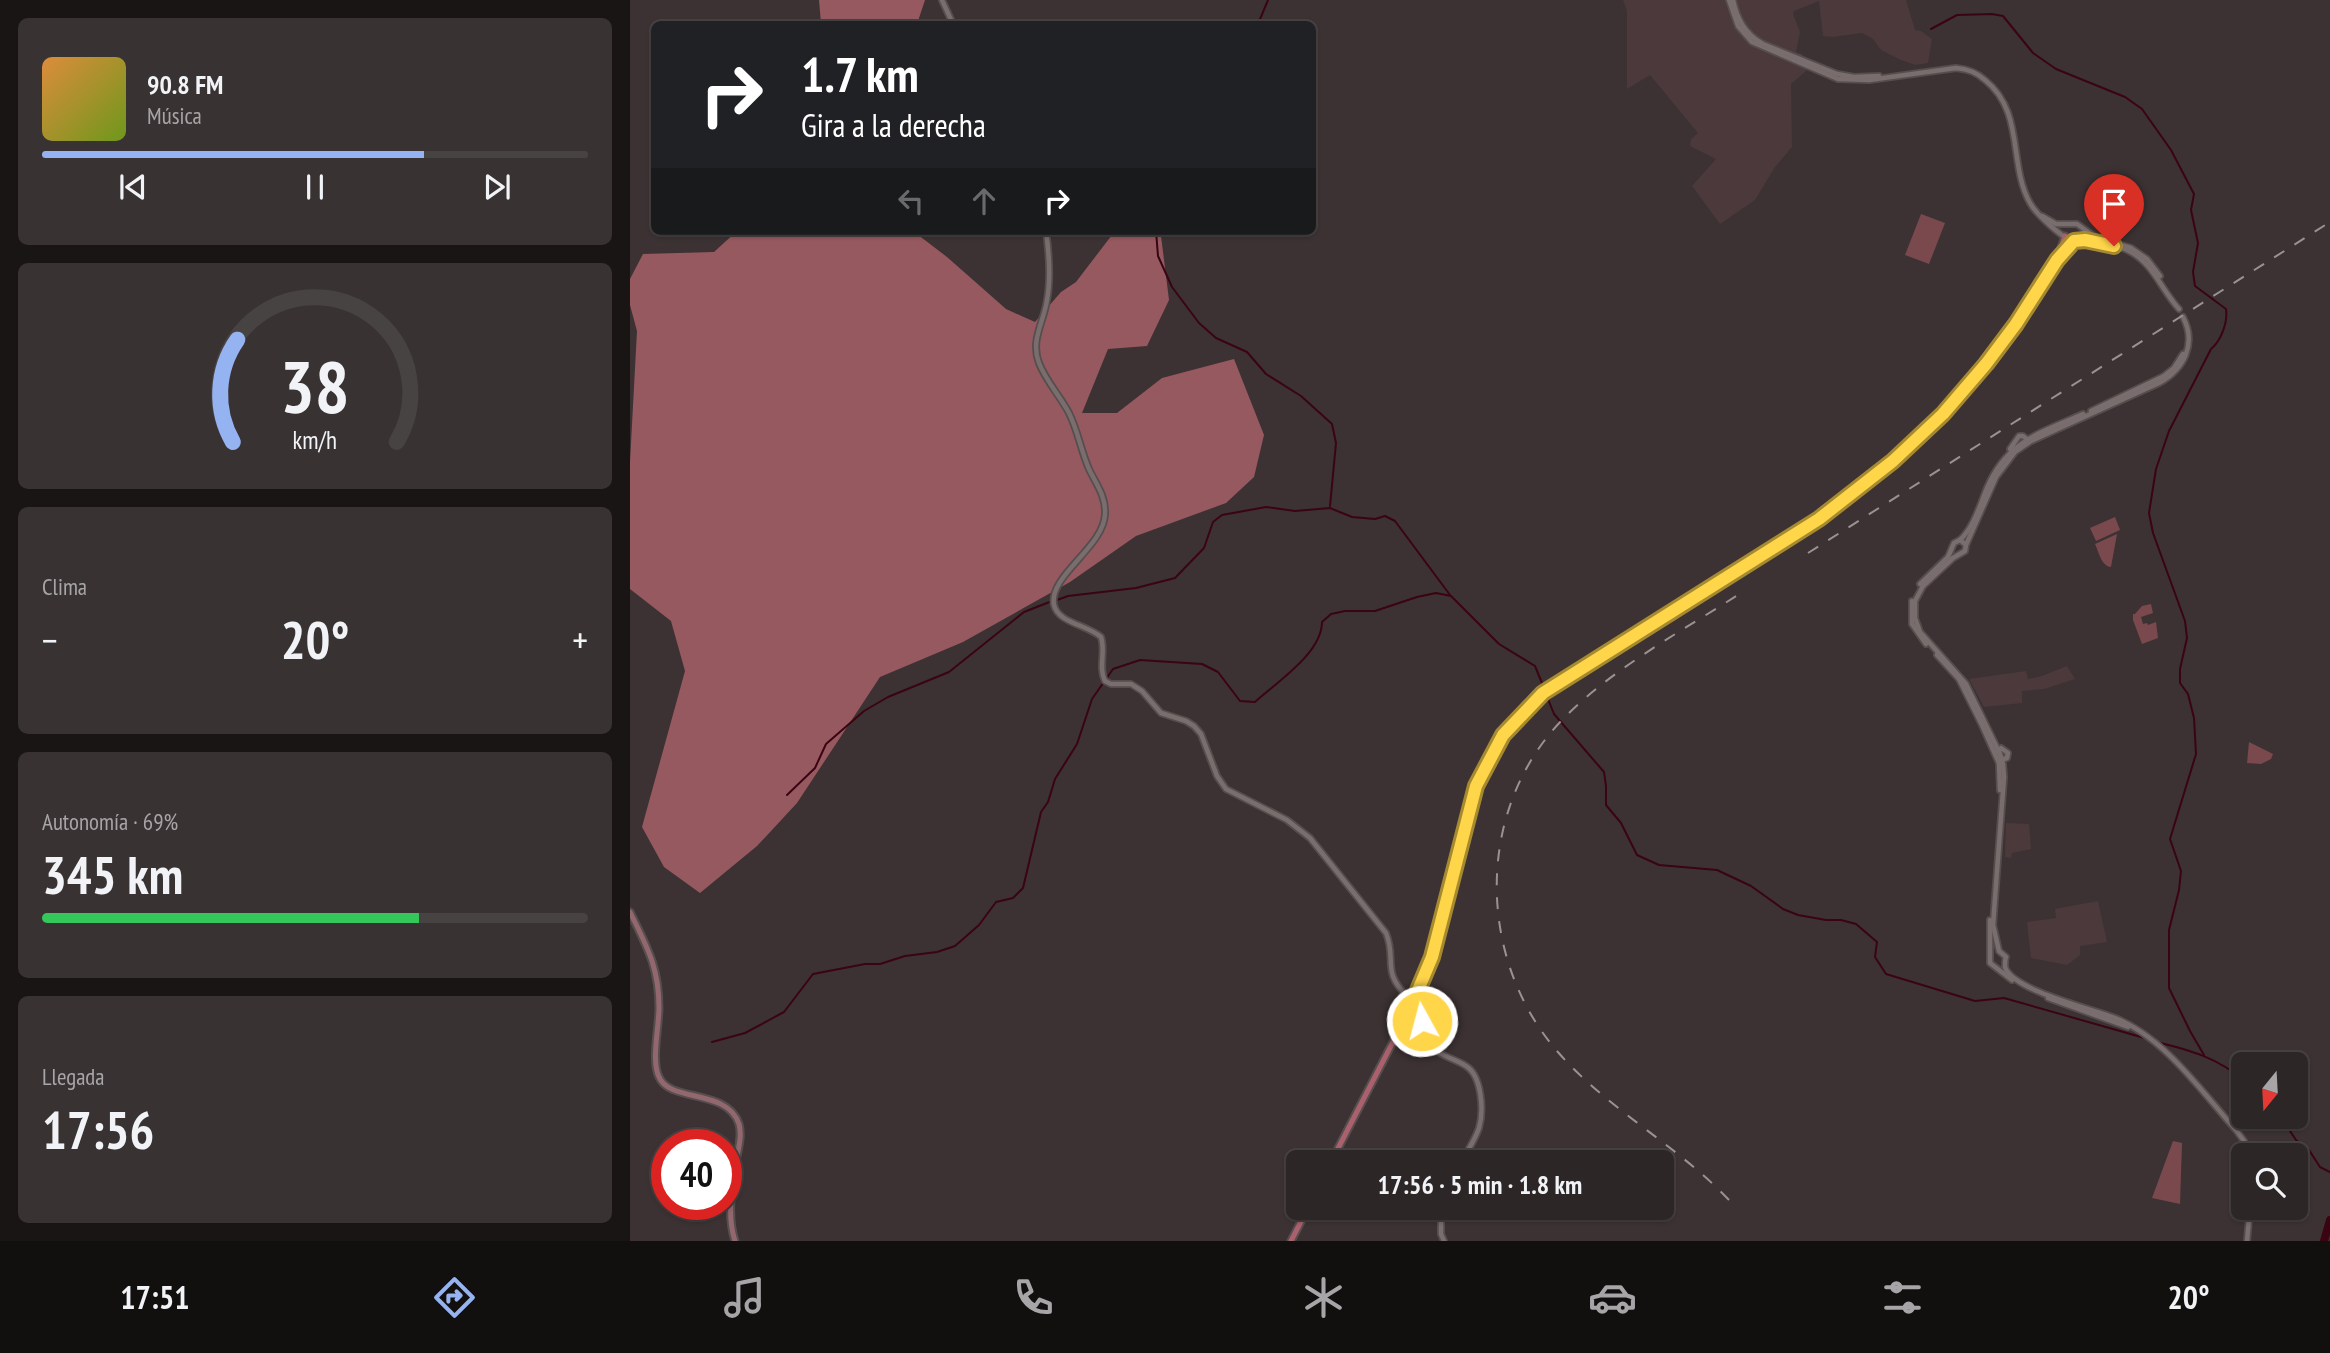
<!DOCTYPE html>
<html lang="es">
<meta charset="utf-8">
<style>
:root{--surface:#2d2626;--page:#393232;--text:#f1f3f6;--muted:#a7a5a7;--line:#484343;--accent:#95b2f1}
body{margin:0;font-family:"PT Sans Narrow",sans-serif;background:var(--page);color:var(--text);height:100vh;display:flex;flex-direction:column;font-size:26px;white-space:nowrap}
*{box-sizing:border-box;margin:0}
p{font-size:23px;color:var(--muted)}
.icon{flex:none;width:38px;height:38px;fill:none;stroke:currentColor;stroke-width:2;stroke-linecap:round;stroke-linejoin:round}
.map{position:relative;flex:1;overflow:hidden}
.side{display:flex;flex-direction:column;gap:18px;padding:18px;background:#191515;width:630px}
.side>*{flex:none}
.top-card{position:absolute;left:21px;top:21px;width:665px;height:214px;border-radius:10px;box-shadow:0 2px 5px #0004,0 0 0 2px var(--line);background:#202124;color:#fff;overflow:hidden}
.needle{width:46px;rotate:198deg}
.fabs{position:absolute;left:1601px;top:1052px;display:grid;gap:14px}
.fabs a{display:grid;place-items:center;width:77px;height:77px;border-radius:10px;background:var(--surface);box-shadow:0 2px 5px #0004,0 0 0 2px var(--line);font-size:35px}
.speed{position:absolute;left:21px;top:1129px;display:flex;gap:14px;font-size:35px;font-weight:700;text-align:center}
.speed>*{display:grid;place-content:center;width:91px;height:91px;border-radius:50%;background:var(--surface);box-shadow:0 2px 5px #0004,0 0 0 2px var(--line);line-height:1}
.speed .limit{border:10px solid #d22;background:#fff;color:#111}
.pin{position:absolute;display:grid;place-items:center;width:60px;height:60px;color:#fff;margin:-72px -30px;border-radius:50% 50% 50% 0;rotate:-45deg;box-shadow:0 0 7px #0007}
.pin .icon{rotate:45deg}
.me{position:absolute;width:77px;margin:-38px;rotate:353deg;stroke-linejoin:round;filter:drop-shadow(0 0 5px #0008)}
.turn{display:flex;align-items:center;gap:24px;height:147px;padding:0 35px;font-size:32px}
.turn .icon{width:91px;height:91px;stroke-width:2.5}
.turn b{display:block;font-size:49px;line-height:60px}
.lanes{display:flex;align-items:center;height:66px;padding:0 35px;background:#0003;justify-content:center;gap:35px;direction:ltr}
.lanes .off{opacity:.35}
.big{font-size:52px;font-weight:700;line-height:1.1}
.side .widget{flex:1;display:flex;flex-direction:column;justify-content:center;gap:10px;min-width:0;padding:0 24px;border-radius:10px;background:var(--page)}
.side .dial{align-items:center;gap:0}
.dial svg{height:182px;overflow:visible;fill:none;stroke:var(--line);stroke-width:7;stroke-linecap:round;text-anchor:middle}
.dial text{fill:var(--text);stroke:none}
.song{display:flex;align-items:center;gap:21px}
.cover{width:84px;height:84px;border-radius:10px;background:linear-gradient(135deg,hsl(30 70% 55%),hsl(80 70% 35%))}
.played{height:7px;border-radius:4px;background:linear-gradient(90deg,var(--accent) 70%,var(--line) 70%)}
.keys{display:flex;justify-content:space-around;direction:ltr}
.heat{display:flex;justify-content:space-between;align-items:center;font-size:38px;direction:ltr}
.charge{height:10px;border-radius:5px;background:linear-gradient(90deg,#34c759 69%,var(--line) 0)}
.trip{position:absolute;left:656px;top:1150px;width:388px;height:70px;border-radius:10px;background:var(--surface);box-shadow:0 2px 5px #0004,0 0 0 2px var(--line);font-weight:700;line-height:70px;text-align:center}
.tab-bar{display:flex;height:112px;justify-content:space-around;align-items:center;background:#120f0f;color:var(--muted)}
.tab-bar .icon{width:49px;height:49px}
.tab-bar .on{color:var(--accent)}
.tab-bar b{font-size:32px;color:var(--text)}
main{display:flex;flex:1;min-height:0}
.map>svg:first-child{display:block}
</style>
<main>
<section class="side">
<div class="widget">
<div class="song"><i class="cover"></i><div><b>90.8 FM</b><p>Música</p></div></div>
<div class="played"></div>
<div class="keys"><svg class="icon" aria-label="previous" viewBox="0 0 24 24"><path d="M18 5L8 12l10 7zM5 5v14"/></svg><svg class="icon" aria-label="pause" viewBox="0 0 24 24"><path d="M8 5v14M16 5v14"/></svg><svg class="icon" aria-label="next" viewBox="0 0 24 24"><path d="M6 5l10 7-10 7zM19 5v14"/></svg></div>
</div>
<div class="widget dial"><svg viewBox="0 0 100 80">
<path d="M14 69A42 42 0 1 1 86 69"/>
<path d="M14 69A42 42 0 0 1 16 24" stroke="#95b2f1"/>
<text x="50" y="56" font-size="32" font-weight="700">38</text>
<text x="50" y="72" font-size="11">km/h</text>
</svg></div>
<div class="widget"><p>Clima</p>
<div class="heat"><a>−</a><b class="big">20°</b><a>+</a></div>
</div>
<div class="widget"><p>Autonomía · 69%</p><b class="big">345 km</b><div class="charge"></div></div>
<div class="widget"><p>Llegada</p><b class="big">17:56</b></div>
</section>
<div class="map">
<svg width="1700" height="1241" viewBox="0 0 1700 1241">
<rect width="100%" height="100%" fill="#3c3233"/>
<!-- built -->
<g fill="#4b393b">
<path d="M993,0H1276L1285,30L1291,31L1302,39L1298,63L1285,65L1271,60L1251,50L1243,39L1232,33L1203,37L1193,36L1189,1L1164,11L1163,14L1170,32L1166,52L1172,54L1176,71L1161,84L1162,147L1145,167L1125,200L1090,224L1062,186L1086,159L1060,146L1061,139L1068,133L1020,75L997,89V11Z"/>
<path d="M1437,666L1445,679L1414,689L1392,691V703L1354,707L1339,679L1396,671L1398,679L1412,676Z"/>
<path d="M1376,823L1399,824L1401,849L1382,853L1381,858L1375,857Z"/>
<path d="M1468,901L1477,942L1450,946V955L1437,965L1401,958L1397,922L1426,918L1425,909Z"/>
</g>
<!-- green -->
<g fill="#79494e">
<path d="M1291,214L1315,223L1299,264L1275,255Z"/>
<path d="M1485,517L1490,530L1466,541L1460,528Z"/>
<path d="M1487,534L1481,567C1471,566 1469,552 1465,544Z"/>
<path d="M1521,604L1523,613L1511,617L1513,624L1517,623L1518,625L1526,622L1528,638L1512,644L1503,620V614H1505L1512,606Z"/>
<path d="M1619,742L1643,754L1641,759L1631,764L1617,763Z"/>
<path d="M1543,1141L1552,1143L1550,1204L1522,1198Z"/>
</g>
<!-- forest -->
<g fill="#975960">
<path d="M189,0H295L287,24H190L191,23Z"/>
<path d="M107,231H283L317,257L376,309L405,322L431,292L446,282L485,231H513L531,236L539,300L517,346L478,349L452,413H487L532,378L604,359L634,435L624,477L596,503L506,536L440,582L333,642L250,677L167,803L127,846L70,893L34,867L12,827L55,671L41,621L0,589V462L7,331L0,305V279L13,254L84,252Z"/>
</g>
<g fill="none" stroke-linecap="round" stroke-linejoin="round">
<!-- stream -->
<g stroke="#3b0412" stroke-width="2">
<path d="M628,24L638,0"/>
<path d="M1301,29L1327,15L1362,14L1373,16L1403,53L1426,69L1495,97L1512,109L1541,150L1564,194L1561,210L1568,243L1563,272L1565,286L1596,309C1598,322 1591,341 1581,349L1539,431L1526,469L1519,513L1523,533L1555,621L1557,638L1550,669V683L1558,694L1564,718L1566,754L1540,839L1551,871L1549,890L1539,930V988L1560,1031L1574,1055"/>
<path d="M526,231L528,256L542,287L569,323L586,338L617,352L636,374L671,396L702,424L706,443L700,506"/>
<path d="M427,600L438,596L506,588L545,578L574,548L583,522L592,515L636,507L665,511L700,508L722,517L745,519L755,516L765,521L820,595"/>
<path d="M916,694L924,714L974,772L976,786V805L991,823L1007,855L1029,865L1087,870L1121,886L1153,909L1168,915L1196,920H1211L1226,924L1247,942L1245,957L1256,974L1345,1001L1374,998L1518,1039"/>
<path d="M157,795L185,768L196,744L234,711L258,697L319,672L394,612L422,601"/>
<path d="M82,1042L115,1033L154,1012L183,974L235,964H250L275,956L307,952L325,946L349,925L366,902L383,898L393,888L411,812L418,802L425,779L447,744L462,699L483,669L510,660L572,664L588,672L610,701L625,702C647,682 692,653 692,622L701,614L715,611H745L787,597L806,593L821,596L869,644L905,666L914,688"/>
<path d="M1527,1042C1559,1050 1589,1058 1614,1081"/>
<path d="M1650,1116L1666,1140L1679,1150L1690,1167L1700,1172"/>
</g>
<!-- river -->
<path stroke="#3b0412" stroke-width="8" d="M1694,1241L1700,1220"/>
<!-- tertiary casing -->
<g stroke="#564e4e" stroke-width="8">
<g id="tertiary">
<path d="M312,0L323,24"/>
<path d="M1099,0L1108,26L1122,42L1208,79L1239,80L1326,68C1338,69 1346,72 1355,80C1395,112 1378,164 1400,203C1406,214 1434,240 1444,241C1463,242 1484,242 1501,252C1524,265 1532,291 1549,309"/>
<path d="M1103,0C1107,19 1115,34 1133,44L1207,74L1224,77L1249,76"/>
<path d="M1412,216L1426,224H1447L1465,237L1501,248L1517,259L1530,276"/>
<path d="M416,231C419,253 421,279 417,300C414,322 400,340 409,363C416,381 430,396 439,413C448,431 451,451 459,469C466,484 476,496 475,514C474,547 418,576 424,605C428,623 458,625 471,637C476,652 468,667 475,681L481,684H501L512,691L531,713L556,721L564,726L571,734L587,776L596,789L657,820L680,838L756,933C767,960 751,971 777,996"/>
<path d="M1553,317C1567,344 1554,369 1529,383L1401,441L1385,452L1366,477L1336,545L1335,551L1323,558L1293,586L1285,601V618L1290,632L1336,684L1370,754L1373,764L1374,777L1363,925L1369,951L1376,957C1375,959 1375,965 1375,967C1382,990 1462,1009 1485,1018C1535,1038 1571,1091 1606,1130L1614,1141L1620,1155"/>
<path d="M1461,411L1534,376L1544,368L1553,354"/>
<path d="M1380,449L1389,436H1393L1398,440"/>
<path d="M1330,540C1344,527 1350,505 1357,488C1377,441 1410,433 1453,414"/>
<path d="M1290,584L1318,557L1324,543L1330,540L1335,544"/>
<path d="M1282,601V624L1296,644"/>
<path d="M1307,655L1329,679L1352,725L1369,763L1370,790"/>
<path d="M1367,752L1371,748L1378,753L1377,758L1371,760"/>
<path d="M1360,920V963L1382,980"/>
<path d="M1418,998L1498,1027"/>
<path d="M786,1008C796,1019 792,1036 803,1048C812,1057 826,1059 836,1066C852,1076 854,1111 849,1128C845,1140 837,1152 831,1162"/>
<path d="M811,1208V1234L814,1241"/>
<path d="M1617,1241L1620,1208"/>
</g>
</g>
<!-- secondary casing -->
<g stroke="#564e4e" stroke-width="9">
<path id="secondary" d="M0,912C17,947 29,967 29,1008C29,1027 21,1061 29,1077C40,1103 97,1088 109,1124C112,1135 109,1146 107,1156C103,1185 96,1213 105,1241"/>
</g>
<!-- primary casing -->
<g stroke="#564e4e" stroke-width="9">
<g id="primary">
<path d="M1431,255L1444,241"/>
<path d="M780,1009L786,1008L789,1003L786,995L802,957L846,786L873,735L913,693L1189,519L1235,485L1273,452L1327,398L1367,351L1427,260L1435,236"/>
<path d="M780,1009L776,1006L775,998L779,994L786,995"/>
<path d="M701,1162L780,1009"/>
<path d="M661,1241L678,1208"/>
</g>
</g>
<!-- tertiary -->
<use href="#tertiary" stroke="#796d6e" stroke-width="4.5"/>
<!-- secondary -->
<use href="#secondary" stroke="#92676d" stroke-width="5"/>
<!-- primary -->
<use href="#primary" stroke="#ab616d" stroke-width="5"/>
<!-- rail -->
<g stroke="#9a9292" stroke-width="2" stroke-dasharray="12 12" stroke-linecap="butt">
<path d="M1178,553L1700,222"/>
<path d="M1099,1200C1047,1145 977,1109 927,1051C846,957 845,808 934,718C983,668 1052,631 1111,593"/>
</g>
</g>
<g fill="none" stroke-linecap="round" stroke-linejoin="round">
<!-- route casing -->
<g stroke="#a68a30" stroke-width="18">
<path id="route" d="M792,1021L790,1013L786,1008L789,1003L786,995L802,957L846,786L873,735L913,693L1189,519L1263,461L1313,414L1356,364L1386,324L1427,260L1444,241L1455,240L1484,246"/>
</g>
<!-- route -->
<use href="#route" stroke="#ffd54a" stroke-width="12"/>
</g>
</svg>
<div class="fabs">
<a><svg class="needle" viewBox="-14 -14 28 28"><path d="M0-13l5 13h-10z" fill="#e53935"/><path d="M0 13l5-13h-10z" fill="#a7a5a7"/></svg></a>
<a><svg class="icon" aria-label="search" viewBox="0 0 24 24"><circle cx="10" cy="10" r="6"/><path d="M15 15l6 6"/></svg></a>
</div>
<div class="speed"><div class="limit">40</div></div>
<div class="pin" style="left:1484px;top:246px;background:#d93025"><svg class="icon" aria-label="arrive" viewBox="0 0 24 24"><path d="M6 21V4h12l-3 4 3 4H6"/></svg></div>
<svg class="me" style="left:792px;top:1021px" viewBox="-20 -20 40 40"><circle r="17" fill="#ffd54a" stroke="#fff" stroke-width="3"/><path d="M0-11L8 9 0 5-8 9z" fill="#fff"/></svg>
<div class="trip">17:56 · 5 min · 1.8 km</div>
<div class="top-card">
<div class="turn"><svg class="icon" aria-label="right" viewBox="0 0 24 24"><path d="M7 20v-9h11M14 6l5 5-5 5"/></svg><div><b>1.7 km</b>Gira a la derecha</div></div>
<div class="lanes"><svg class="icon off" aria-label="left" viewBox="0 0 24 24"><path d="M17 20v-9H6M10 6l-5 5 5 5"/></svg><svg class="icon off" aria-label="ahead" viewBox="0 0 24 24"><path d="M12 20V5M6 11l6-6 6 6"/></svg><svg class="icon" aria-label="right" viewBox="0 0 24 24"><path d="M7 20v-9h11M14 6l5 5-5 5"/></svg></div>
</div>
</div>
</main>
<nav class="tab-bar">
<b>17:51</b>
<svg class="icon on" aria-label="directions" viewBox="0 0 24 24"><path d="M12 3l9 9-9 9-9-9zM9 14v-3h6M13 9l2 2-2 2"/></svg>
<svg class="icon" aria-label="music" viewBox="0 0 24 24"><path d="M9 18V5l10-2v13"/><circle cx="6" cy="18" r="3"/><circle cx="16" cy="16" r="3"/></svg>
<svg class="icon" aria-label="phone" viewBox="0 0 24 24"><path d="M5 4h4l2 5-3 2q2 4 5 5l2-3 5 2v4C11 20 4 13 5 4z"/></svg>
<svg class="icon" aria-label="climate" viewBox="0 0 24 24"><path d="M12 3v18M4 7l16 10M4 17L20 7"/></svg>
<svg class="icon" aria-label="car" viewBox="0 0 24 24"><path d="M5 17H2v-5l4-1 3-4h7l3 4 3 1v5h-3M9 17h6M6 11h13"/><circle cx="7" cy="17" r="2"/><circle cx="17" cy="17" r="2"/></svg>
<svg class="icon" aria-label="filters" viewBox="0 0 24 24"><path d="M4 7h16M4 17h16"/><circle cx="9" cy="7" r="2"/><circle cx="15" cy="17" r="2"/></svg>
<b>20°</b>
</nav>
